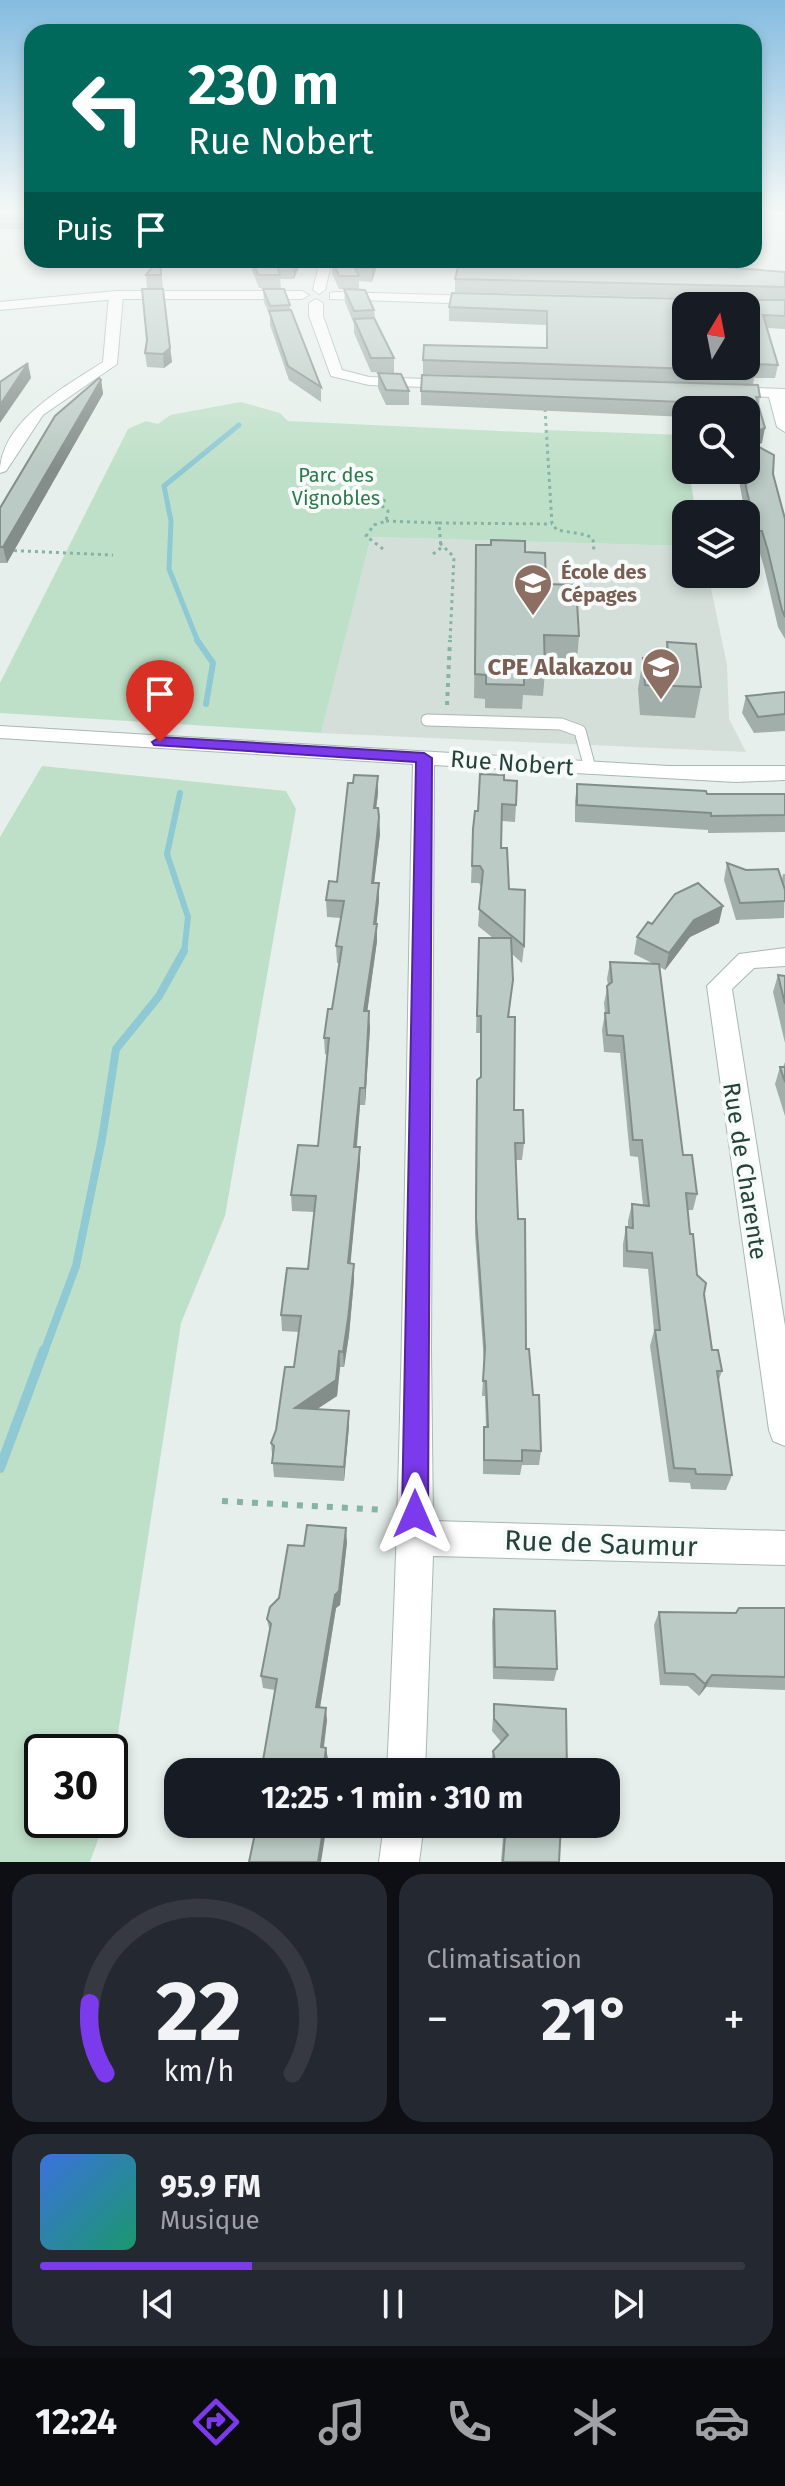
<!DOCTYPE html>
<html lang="fr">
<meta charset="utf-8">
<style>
:root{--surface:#171b24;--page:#242831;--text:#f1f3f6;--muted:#9ea1a6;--line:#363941;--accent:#7c3aed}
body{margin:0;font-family:"Fira Sans",sans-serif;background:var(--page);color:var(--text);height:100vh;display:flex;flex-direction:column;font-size:30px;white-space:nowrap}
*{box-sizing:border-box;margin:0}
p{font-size:26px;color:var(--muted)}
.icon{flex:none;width:44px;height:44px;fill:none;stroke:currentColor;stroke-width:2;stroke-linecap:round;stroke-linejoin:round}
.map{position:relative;height:1862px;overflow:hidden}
.details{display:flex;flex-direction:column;gap:12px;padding:12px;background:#0d0f14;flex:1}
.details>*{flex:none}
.top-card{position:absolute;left:24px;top:24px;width:738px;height:244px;border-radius:24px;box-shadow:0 4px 12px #0003;background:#00695c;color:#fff;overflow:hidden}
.needle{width:52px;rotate:10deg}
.fabs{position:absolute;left:672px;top:292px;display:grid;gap:16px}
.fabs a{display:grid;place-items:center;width:88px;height:88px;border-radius:16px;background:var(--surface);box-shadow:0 4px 12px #0003;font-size:40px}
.speed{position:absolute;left:24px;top:1734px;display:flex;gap:16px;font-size:40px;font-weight:700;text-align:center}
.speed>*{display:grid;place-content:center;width:104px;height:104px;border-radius:50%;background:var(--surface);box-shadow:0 4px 12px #0003;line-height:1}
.speed .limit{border:4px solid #111;border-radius:12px;background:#fff;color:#111}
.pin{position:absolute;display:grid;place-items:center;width:68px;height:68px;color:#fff;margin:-82px -34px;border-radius:50% 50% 50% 0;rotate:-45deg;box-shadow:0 0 8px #0007}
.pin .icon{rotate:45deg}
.me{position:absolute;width:88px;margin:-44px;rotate:0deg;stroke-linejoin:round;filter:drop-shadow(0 0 6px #0008)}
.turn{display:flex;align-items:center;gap:28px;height:168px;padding:0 32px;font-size:36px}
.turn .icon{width:104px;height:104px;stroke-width:2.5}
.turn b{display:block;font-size:56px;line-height:68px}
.then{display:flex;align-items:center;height:76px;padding:0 32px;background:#0003;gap:16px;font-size:30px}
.big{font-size:60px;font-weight:700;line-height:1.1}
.details .widget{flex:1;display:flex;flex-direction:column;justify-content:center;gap:12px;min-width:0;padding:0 28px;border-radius:24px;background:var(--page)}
.details .dial{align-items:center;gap:0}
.dial svg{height:208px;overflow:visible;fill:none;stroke:var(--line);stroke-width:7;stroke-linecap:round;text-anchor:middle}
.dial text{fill:var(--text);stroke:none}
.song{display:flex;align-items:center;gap:24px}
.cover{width:96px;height:96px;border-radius:12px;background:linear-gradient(135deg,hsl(220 70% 55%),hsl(160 70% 35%))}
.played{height:8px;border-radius:4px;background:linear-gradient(90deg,var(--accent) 30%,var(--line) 30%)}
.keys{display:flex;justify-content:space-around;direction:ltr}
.heat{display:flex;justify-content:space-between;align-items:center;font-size:44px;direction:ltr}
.details .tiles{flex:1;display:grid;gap:12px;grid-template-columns:1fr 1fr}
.widget:last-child{grid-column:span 2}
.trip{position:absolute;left:164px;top:1758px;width:456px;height:80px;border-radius:24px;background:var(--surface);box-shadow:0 4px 12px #0003;font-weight:700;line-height:80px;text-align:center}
.tabs{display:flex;height:128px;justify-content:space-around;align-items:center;background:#090b0e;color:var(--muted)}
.tabs .icon{width:56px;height:56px}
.tabs .on{color:var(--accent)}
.tabs b{font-size:36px;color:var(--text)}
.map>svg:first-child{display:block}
</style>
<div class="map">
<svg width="785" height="1862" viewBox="0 0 785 1862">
<rect width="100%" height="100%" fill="#e6efeb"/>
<!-- built -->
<path fill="#d4dfda" d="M371,537L686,546V574H708L727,665L729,719L746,752L321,733Z"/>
<!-- green -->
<g fill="#bfe0c8">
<path d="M241,402L280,413L288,421L544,433L545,430L683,435L686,470H689L696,514H686V546L371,537L321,733L0,713V683L128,429L146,421L158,424L170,415Z"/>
<path d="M42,766L286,791L296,809L225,1216L181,1323L110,1785V1752H42V1820H105L90,1862H0V837Z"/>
</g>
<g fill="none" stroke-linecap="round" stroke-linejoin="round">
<!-- stream-far3 -->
<path stroke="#8ec9d4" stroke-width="5" d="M198,642L169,569L171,521L164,486L239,425"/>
<!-- stream-far2 -->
<g stroke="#8ec9d4" stroke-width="6">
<path d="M197,640L213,663L206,704"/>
<path d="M180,793L167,854L188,917L184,953"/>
</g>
<!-- stream-far1 -->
<path stroke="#8ec9d4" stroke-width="8" d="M44,1352L76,1266L102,1139L116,1049L159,996L184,951"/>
<!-- stream -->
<path stroke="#8ec9d4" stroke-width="10" d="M0,1468L44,1350"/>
<!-- service casing -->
<g stroke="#a8b8b2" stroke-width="13">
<path id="service" d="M427,720L561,724L580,731L590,768"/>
</g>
<!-- minor casing -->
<g stroke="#a8b8b2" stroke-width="2">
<g id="minor">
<rect x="754" y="209" width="31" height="6"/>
<path d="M320,260H332L325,290L319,294L313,290Z"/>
<path d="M116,291L123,295L117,364L43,415L6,471L0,473C0,421 65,387 103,362L109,295Z"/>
<path d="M316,299L323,303V316L342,370L369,377L454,380L461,384L454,388L369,385L331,376L309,316V303Z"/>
<path d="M727,387L785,389V432L777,427L769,397L722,394L720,391Z"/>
<path d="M0,726L668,766H785V780L736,782L434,765L431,1351L433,1521L785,1531V1565L433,1556L425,1772H387C404,1436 405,1100 413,764L0,738Z"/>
<path d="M785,948V966L754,968L732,989L785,1326V1446L773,1441L769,1430L707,986L739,954Z"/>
<path d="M384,1824H424L419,1862H379Z"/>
</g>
</g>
<!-- tertiary casing -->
<g stroke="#a8b8b2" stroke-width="2">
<g id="tertiary">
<path d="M116,291H302L309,295L302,299H116L0,310V302Z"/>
<path d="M335,292L480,296L487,300L480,304L330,299V293Z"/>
</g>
</g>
<!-- path-far2 -->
<g stroke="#86b3a5" stroke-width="3" stroke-dasharray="3 4" stroke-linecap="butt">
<path d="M545,409L552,524L557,530L587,535L593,539L594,551"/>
<path d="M386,521L439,523"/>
<path d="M440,543L454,557L450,642"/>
<path d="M383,549L366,536L374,525L386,521L388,511L382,506L385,499"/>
<path d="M0,550L113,555"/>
<path d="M433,554L441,548L439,523L552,524"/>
</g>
<!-- path-far1 -->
<path stroke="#86b3a5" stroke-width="4" stroke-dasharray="4 5" stroke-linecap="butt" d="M447,705L450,640"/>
<!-- path -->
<path stroke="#86b3a5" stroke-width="6" stroke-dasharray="6 9" stroke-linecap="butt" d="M222,1501L385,1510"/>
<!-- service -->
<use href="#service" stroke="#fff" stroke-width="11"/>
<!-- minor -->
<use href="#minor" fill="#fff" fill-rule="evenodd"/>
<!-- tertiary -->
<use href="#tertiary" fill="#fff" fill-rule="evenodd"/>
</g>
<!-- wall -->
<g fill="#a1aea9" fill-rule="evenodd">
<rect x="0" y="209" width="32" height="20"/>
<path d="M160,260L163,288H147L146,275Z"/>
<path d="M252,260H302L294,279H280L281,288H259L252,270Z"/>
<path d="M332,260H378L372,282L359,281V289L374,310L375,318L394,358V373L371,372L354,333V324L345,302L344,289H339L332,273Z"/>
<path d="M575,260H646V261L667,263L666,260H687L673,263L785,272V300L747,299L785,300V329L767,328L778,365L775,378H754L753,385L423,374V360L546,348V325L449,321V307L688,299L689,298L455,292V279L592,266ZM686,306H746V366H686Z"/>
<path d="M163,289L172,362L164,368L147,367L145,353Z"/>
<path d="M263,289L290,305V310L321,387V402L289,380L270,325V316L264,302Z"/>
<path d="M378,373L409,391V405H386L378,388Z"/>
<path d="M101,380L103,394L7,563H0V508Z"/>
<path d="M421,391L760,397L759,406L762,443L756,445L773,474L785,519V639L778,627L764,567L758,547L754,546L744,508L737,470H746V410H686V417L421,405Z"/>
<path d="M476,545L525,552L579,636L577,660L545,659V672L543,696L523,695L522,709L485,708V699L474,698Z"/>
<path d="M667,642L701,687L695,718L640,715L638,689L643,658L664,659Z"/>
<path d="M785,692V731L754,733L742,713L746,696Z"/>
<path d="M504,780L516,805L515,822L502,821L501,848L509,889L524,946L522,963L512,954L511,997L509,1017L514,1110L524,1143L522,1160H516L518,1219L526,1349L541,1451L539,1465H522L520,1475L483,1474V1442L484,1427H486L485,1396H482L484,1363L475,1234L476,1097L477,1080L480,1078V1033H476L479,938H493L478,926L481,887L479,883H471L473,829L478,811Z"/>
<path d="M577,784L707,794H785V832L708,833V830L575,822V801Z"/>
<path d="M378,793L376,808L379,817L380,834L374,883H379V900L376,924L377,941L367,1011L370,1028L365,1105H360L357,1147L360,1164L350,1264L354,1280L349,1335L344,1367H340L337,1396L317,1409L349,1411V1426L344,1481L274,1477L271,1443L276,1430L294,1367L299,1332L282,1331L281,1315L308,1269L314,1212L292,1211L291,1195L318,1146L327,1055L325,1054L324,1038L332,1009L340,963H337L336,946L341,918L327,917L326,900L337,882Z"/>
<path d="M727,863L746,870L782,880L783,874H785L784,918L736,920L724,880Z"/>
<path d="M719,923L690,937L665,970L660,967L683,1155L697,1194L693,1210H688L690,1234L697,1275L704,1294L712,1350L722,1371L718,1382L732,1475L726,1490L691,1489L690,1483L669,1482L650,1346L654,1331L648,1269L623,1267V1244L626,1227L628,1228V1221L632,1204L643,1205L638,1157L630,1156L620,1053L604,1052L602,1030L605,1013L604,1003L608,985L607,979L610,962L652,963L634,954L637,937L652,924Z"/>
<path d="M778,975L785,976V1043L773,992Z"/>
<path d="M785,1062V1116L775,1084L780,1067H783Z"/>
<path d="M347,1542L340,1605L336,1608L320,1708L327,1720L324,1748L328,1759L275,1690L263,1688L261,1676L270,1633L267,1619L279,1598L304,1546Z"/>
<path d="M785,1608V1690L706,1687L699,1696L688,1686L660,1685L654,1625L659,1612L736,1613Z"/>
<path d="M494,1609L557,1669L554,1681L493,1679L492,1622Z"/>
<path d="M494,1704L567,1772H494L491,1762L493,1751L501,1742L492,1731Z"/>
<path d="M504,1824H561L559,1862H501Z"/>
</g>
<!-- shaded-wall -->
<g fill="#838d89">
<path d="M762,209H763L762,218L754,228V219Z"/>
<path d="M296,260H302L294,279V266Z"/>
<path d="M375,260H378V263L372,282V268Z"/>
<path d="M668,260H687L667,264Z"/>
<path d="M170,348L172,362L164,368L163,354Z"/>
<path d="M28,363L31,378L0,423V405Z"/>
<path d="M101,380L103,394L7,563L3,547Z"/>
<path d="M765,428L762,443L746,449V435Z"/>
<path d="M378,776V793L374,825V808Z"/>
<path d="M379,817L380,834L372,900V883Z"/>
<path d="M379,883V900L375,939L377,924V941L365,1028L364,1011Z"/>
<path d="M723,906L719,923L690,937L665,970L669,953L694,920Z"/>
<path d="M369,1011L370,1028L365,1105V1088Z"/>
<path d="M360,1088V1105L355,1164L354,1147Z"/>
<path d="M360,1147V1164L349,1279L348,1263Z"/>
<path d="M354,1264V1280L349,1335L344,1367L343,1352Z"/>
<path d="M339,1351L340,1367L337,1396L296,1423L295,1408Z"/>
<path d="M349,1411V1426L344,1481V1467Z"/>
<path d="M346,1528L347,1542L340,1605L336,1608L318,1719L316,1707Z"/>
<path d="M712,1675L706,1687L699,1696L705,1684Z"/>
<path d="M326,1708L327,1720L322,1758L321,1747Z"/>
<path d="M326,1748L328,1759L326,1772H323Z"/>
<path d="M324,1824H327L321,1862H318Z"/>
</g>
<!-- building -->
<g fill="#bbcac4" stroke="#838d89" stroke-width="2" fill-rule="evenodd">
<rect x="0" y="209" width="32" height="9"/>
<path d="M754,209H762L754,219Z"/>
<path d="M158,260H160L161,275H146Z"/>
<path d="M253,260H296L294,266H277L280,275H258Z"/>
<path d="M332,260H375L372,268H355L359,276H339Z"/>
<path d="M600,260H646V261L785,272V287L455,279L459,263L602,266ZM618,262L634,267H619Z"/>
<path d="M142,289H163L170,348L163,354L145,353L147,340Z"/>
<path d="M263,289H284L290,305L270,306Z"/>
<path d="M344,289L365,290L374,310L354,311Z"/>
<path d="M452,293L688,299L691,296H745L748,300H785V316L763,315L778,365L754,364L755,371L423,360L424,345L547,348V311L449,307ZM686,306H746V347L748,353H746V366H686Z"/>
<path d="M291,310L321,387L288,366L269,311Z"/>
<path d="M374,318L394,358H371L354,319Z"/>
<path d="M28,363L0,405V382Z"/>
<path d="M378,373L401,374L409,391L386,390Z"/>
<path d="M422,375L758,385L760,397H756L765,428L746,435V410H731L730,404L421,391Z"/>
<path d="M99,378L101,380L3,547H0V508L55,416Z"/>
<path d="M746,440L774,455L773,474L785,519V617L782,610L768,551L762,531H757L747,492L743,470H746Z"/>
<path d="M491,540L525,541V552L545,553L546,584L576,585L579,636L544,635L545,672L524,671V685L486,684V675L475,674L476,545H491Z"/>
<path d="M667,642L696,644L701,687L645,685L643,658L669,659Z"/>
<path d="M785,692V714L758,717L746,696Z"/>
<path d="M480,774L504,775V780L517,781L516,805L502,804L501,848H507L509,889L525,890L524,946L479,909L483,871L480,866H472L473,829L475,811H478Z"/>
<path d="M354,775L378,776L374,808H378L379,817L372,883H379L374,924H377L364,1011H369L365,1088H360L354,1147H360L348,1263L354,1264L348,1319L343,1352L339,1351L336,1380L295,1408L349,1411L344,1467L272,1463L274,1446L271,1443L276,1430L285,1367H294L301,1316L281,1315L287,1268L308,1269L316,1196L291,1195L298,1145L318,1146L329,1038H324L328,1009H332L342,947L336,946L344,901L326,900L329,881L337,882L348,783H353Z"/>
<path d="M577,784L706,791L707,794H785V815L711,816V813L577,805Z"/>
<path d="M727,863L746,870L778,869L785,890V901L740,903Z"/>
<path d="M698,883L723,906L694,920L669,953L637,937L648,922L652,924L675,894Z"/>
<path d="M479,938H511L513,980L508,1017H515L514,1110H523L524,1143H515L518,1219H525L526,1349H529L533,1395H539L541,1451L522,1450V1461L484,1460V1427H488L486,1381H483L485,1348L476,1218L477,1080L481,1077V1016H477Z"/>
<path d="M610,962L659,964L683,1155H692L697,1194L686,1193L690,1234H693L697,1275L706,1283L704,1294L712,1350H718L722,1371H717L732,1475L696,1474L695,1469L674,1468L655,1330H660L652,1253L627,1251L626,1227L633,1228L632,1204L649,1206L642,1140H633L623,1036L607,1035L605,1013H609L607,986L612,982Z"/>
<path d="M778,975L785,976V1004Z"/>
<path d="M780,1067H785V1082Z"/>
<path d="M307,1525L346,1528L339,1591L335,1595L316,1707L326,1708L321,1747L326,1748L323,1772H261L277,1679L261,1676L271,1624L267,1619L270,1607L279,1598L288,1545L304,1546Z"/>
<path d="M739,1608H785V1677L712,1675L705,1684L694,1674L665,1673L659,1612L736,1613Z"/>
<path d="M494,1609L555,1611L557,1669L495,1667Z"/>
<path d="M494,1704L566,1709L567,1772L539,1770V1772H496V1765L493,1751L508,1735L494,1719Z"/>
<path d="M257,1824H324L318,1862H249Z"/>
<path d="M506,1824H561L559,1862H503Z"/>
</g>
<!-- sky -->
<linearGradient id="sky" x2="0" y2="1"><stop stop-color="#84bce0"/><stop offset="0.45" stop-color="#f4f8f6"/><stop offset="1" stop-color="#f4f8f6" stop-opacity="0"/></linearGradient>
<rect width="785" height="469" fill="url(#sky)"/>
<!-- route -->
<path fill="#7c3aed" stroke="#51269a" stroke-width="2" d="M160,737L424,753L432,758L428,1514L424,1523L415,1527L406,1523L402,1514L416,762L154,745L152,742Z"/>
<!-- icons -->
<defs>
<g id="school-pin" transform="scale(2)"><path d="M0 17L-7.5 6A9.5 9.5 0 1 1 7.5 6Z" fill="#8d6e63" stroke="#f7fbf9"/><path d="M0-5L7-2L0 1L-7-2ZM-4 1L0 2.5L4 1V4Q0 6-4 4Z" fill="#fff"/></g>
</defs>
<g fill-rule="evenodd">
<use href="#school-pin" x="533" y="583"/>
<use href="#school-pin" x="661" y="667"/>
</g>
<g text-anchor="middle" stroke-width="8" stroke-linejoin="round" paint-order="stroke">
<!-- far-park labels -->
<g font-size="20" fill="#2d7a4b" stroke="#f7fbf9">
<text x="336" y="482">Parc des<tspan x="336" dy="23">Vignobles</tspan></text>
</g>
<!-- far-education labels -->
<g font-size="20" font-weight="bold" fill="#785e54" stroke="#f7fbf9" text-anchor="start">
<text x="561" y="579">École des<tspan x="561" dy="23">Cépages</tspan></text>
</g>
<!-- education labels -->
<g font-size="24" font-weight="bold" fill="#785e54" stroke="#f7fbf9" text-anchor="end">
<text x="633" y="675">CPE Alakazou</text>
</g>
<!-- street labels -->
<g font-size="24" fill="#24423a" stroke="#f7fbf9">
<text transform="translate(512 763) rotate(4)" y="8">Rue Nobert</text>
<text transform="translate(745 1171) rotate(81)" y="8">Rue de Charente</text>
</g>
<!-- near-street labels -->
<g font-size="28" fill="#24423a" stroke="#f7fbf9">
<text transform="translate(601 1543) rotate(2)" y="10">Rue de Saumur</text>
</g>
</g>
</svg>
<div class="fabs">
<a><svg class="needle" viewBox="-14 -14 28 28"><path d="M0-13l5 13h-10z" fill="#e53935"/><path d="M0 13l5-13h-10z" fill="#9ea1a6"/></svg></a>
<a><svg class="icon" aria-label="search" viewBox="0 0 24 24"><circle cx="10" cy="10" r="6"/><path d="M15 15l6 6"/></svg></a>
<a><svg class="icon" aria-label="layers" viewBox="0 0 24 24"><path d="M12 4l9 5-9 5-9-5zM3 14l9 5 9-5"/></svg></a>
</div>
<div class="speed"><div class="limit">30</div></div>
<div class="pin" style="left:160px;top:742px;background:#d93025"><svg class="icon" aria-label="arrive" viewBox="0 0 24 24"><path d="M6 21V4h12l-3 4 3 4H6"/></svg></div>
<svg class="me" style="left:415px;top:1514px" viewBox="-20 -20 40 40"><path d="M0-17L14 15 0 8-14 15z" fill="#7c3aed" stroke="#fff" stroke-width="4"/></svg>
<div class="trip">12:25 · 1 min · 310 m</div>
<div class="top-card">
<div class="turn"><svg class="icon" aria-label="left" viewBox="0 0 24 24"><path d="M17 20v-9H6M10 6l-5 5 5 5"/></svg><div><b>230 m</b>Rue Nobert</div></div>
<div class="then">Puis<svg class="icon" aria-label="arrive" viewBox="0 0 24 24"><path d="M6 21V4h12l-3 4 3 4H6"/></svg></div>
</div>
</div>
<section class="details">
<div class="tiles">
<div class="widget dial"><svg viewBox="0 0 100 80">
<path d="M14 69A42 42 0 1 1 86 69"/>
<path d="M14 69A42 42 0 0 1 8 42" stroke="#7c3aed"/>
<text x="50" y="56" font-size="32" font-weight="700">22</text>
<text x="50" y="72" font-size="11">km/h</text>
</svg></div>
<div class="widget"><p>Climatisation</p>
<div class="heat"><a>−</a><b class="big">21°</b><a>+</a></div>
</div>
<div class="widget">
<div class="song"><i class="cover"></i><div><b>95.9 FM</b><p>Musique</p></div></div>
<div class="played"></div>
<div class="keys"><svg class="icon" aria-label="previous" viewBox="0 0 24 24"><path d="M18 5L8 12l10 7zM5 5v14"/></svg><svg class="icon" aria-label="pause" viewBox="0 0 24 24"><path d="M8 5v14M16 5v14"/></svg><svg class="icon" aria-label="next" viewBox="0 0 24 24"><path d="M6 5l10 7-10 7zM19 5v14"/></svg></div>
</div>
</div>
</section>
<nav class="tabs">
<b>12:24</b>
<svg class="icon on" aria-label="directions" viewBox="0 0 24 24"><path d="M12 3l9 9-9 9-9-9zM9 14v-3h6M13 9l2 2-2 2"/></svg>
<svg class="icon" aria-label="music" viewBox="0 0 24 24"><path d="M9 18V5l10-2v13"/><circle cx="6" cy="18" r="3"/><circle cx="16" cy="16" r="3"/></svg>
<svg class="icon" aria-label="phone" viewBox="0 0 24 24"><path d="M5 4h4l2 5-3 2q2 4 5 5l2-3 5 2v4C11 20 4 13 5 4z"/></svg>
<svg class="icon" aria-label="climate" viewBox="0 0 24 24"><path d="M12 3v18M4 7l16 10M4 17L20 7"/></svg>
<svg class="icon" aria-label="car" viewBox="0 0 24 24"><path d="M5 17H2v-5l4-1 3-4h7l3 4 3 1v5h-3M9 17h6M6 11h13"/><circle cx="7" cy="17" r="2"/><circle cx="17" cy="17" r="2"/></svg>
</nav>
